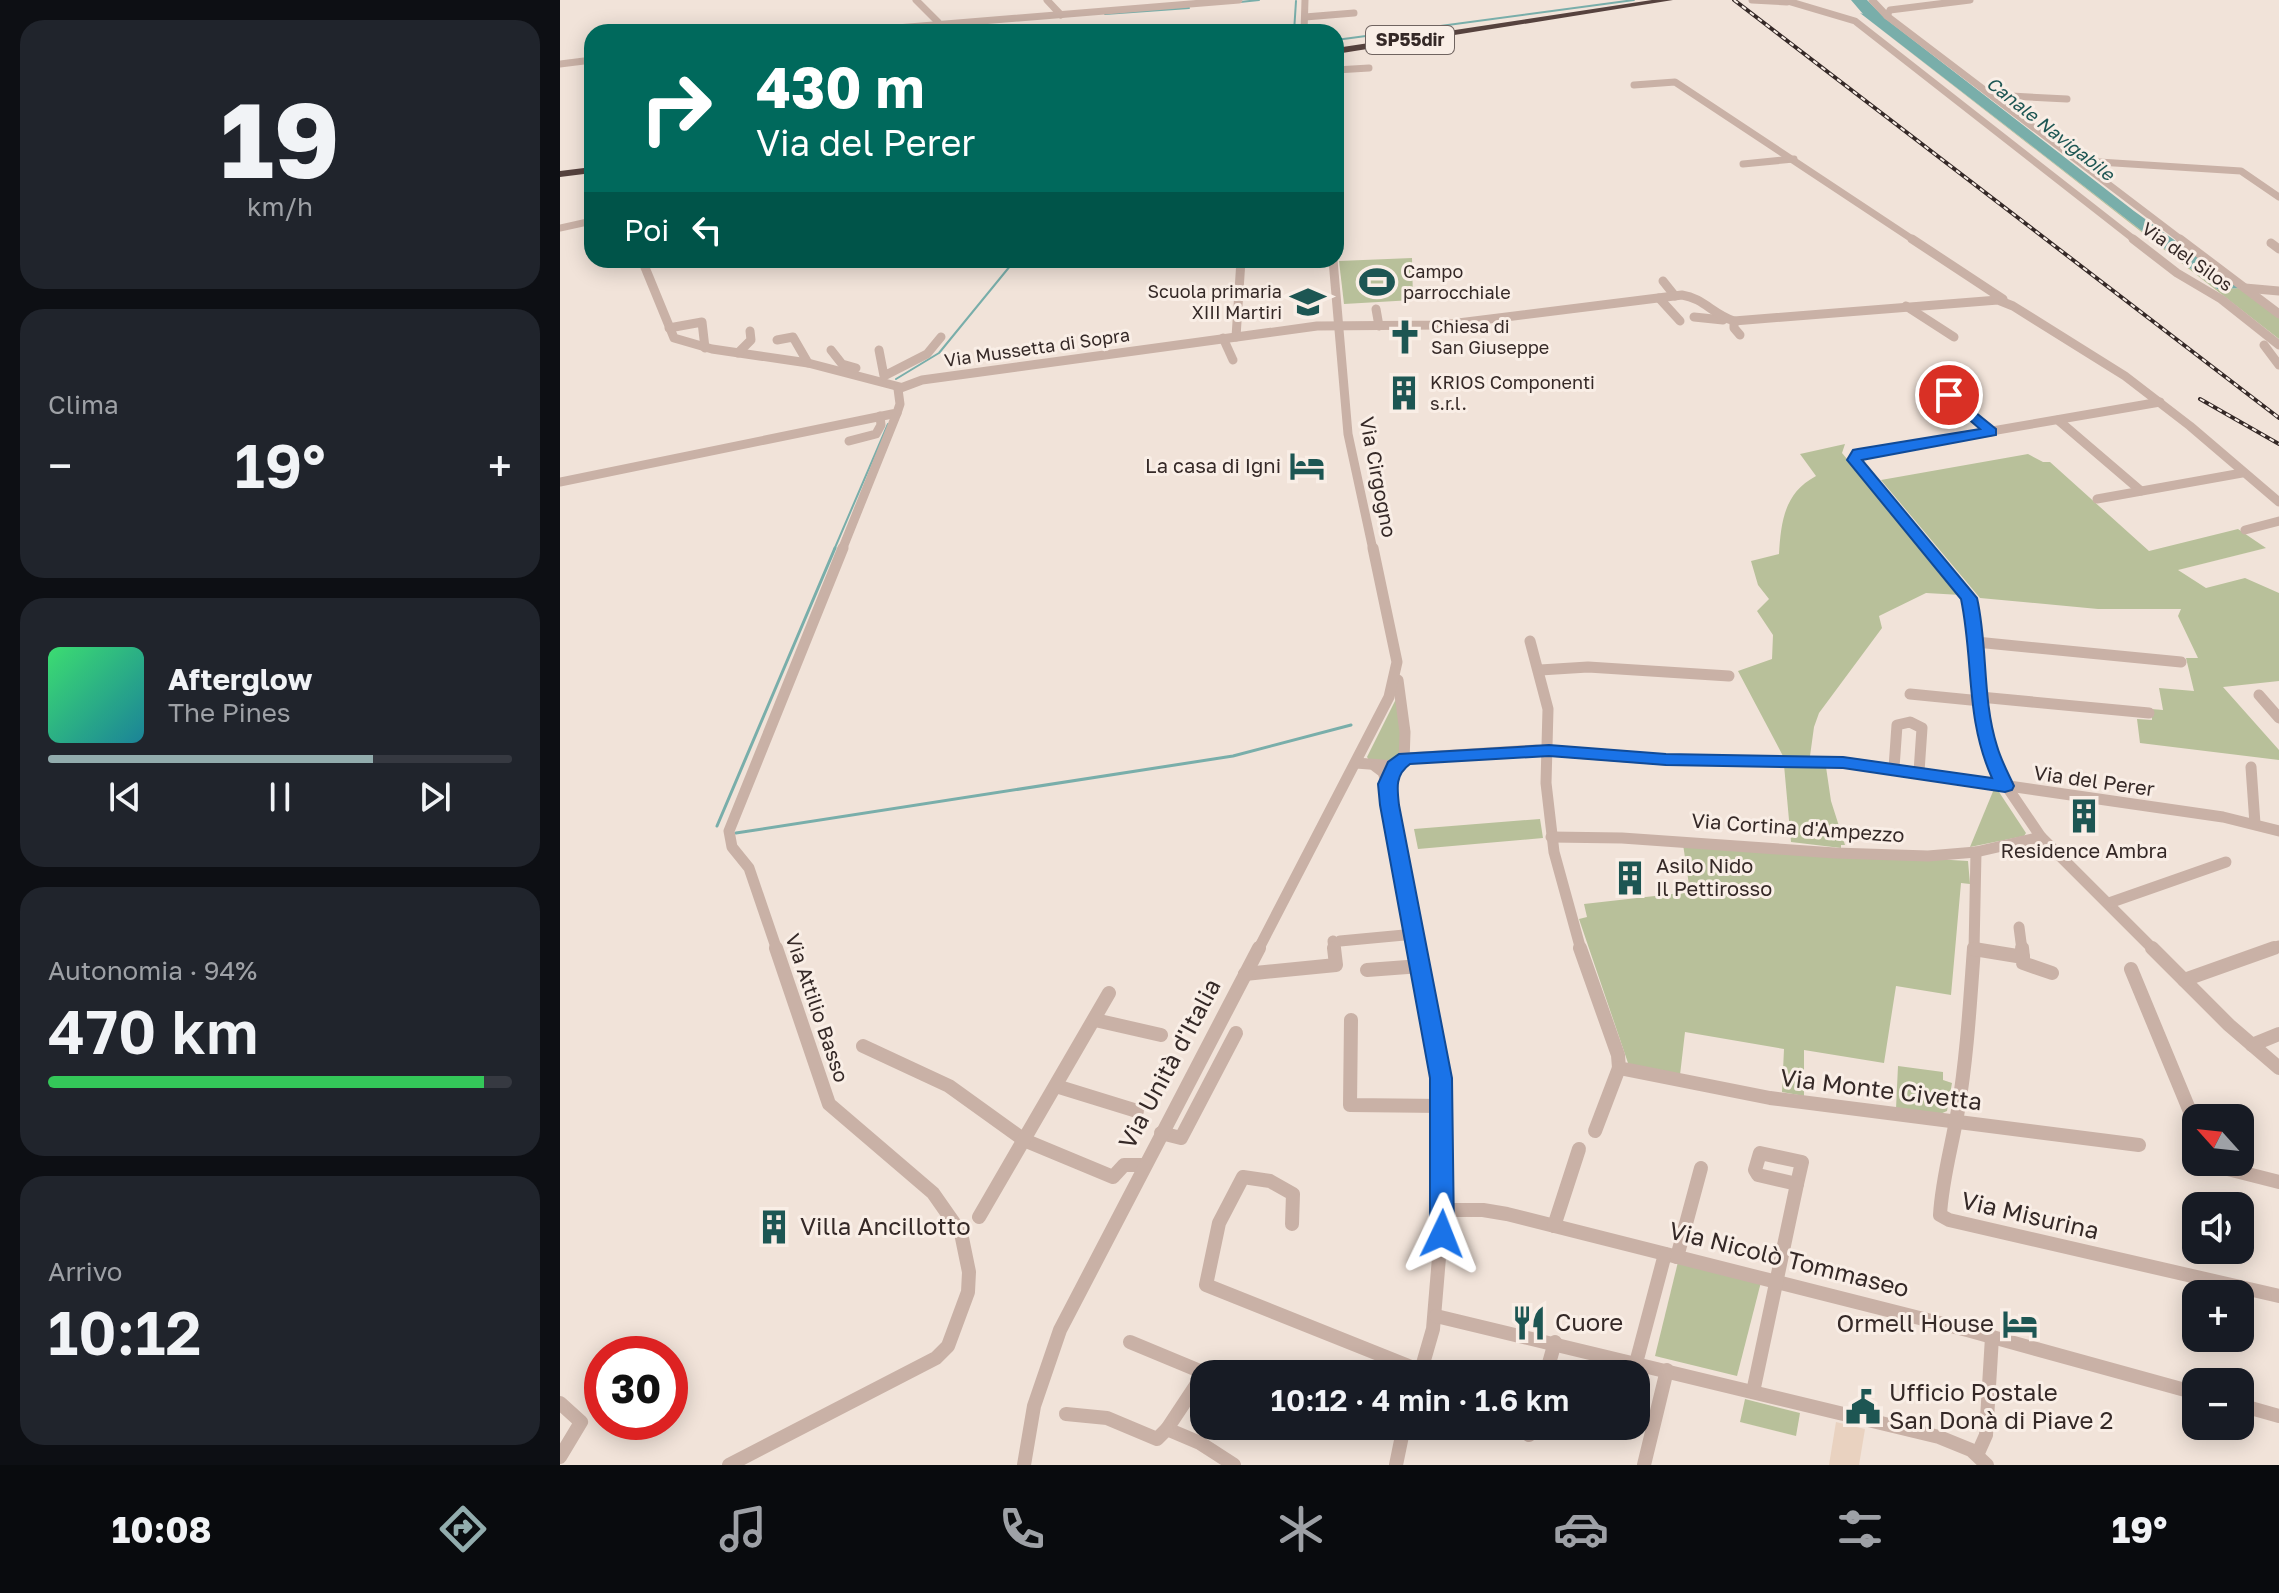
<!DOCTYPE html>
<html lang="it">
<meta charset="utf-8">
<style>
:root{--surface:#171b24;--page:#20242c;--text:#f1f3f6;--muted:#9ea1a6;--line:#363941;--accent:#92acad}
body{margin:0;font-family:"Golos Text",sans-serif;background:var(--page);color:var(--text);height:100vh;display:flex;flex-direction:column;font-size:30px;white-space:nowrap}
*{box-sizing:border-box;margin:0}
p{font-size:26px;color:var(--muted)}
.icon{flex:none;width:44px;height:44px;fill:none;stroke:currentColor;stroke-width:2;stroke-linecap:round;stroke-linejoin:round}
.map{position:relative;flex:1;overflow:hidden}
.drawer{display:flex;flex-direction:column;gap:20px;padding:20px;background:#0d0f14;width:560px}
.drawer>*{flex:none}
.top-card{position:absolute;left:24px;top:24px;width:760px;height:244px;border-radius:24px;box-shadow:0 4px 20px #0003;background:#00695c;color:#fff;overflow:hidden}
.needle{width:52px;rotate:297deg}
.tools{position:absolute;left:1622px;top:1104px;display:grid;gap:16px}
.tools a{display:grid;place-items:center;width:72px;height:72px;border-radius:16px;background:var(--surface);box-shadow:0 4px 20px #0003;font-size:40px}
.speed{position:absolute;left:24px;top:1336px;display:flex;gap:16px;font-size:40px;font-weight:700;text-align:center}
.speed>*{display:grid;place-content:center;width:104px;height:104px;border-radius:50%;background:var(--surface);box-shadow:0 4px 20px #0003;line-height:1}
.speed .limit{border:12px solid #d22;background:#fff;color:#111}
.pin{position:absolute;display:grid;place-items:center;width:68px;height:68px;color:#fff;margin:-34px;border:4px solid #fff;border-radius:50%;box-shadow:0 2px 8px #0007}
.me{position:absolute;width:88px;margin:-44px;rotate:2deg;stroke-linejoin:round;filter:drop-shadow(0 0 6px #0008)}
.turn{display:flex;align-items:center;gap:28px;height:168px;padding:0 40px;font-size:36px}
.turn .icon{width:104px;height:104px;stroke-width:2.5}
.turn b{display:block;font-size:56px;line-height:68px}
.then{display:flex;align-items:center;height:76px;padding:0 40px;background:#0003;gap:16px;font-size:30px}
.big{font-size:60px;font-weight:600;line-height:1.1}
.drawer .widget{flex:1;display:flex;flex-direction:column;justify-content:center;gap:12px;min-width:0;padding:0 28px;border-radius:24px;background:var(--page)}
.drawer .dial{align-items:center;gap:0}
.dial b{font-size:104px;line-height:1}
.song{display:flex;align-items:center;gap:24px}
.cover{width:96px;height:96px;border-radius:12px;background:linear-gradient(135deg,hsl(140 70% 55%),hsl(190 70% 35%))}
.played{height:8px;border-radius:4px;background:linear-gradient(90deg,var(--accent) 70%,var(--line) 70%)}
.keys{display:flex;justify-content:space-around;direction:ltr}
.heat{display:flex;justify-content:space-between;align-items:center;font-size:44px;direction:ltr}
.charge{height:12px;border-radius:6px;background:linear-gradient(90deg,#34c759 94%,var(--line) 0)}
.trip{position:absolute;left:630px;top:1360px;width:460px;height:80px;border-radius:24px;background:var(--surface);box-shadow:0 4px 20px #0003;font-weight:600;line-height:80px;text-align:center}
.dock{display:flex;height:128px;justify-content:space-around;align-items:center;background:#090b0e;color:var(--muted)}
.dock .icon{width:56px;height:56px}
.dock .active{color:var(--accent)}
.dock b{font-size:36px;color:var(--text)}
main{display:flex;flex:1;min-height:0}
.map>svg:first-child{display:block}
</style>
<main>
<section class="drawer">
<div class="widget dial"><b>19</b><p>km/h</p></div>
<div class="widget"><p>Clima</p>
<div class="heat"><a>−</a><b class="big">19°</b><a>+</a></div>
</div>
<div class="widget">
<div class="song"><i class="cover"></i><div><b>Afterglow</b><p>The Pines</p></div></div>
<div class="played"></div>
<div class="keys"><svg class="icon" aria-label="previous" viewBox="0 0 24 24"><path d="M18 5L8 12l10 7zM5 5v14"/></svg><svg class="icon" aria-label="pause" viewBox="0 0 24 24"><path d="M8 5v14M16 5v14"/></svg><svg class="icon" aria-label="next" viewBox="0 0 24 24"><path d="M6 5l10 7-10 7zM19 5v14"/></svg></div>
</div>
<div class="widget"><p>Autonomia · 94%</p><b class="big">470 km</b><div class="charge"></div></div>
<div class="widget"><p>Arrivo</p><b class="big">10:12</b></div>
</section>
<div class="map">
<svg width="1719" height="1465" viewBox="0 0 1719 1465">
<rect width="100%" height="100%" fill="#f1e3d9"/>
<!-- green -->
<g fill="#b8c09a">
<path d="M1300,13L1657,289L1681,288L1719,318V339Z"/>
<path d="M852,258L853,300L784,304L779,261Z"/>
<path d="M1285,444L1282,453L1401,595L1366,593L1319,616L1322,628L1259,713L1254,727L1250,756H1223L1178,671L1212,659L1213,635L1197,611L1209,599L1198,585L1191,561L1219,554C1221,522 1224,493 1256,476L1240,454Z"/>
<path d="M1468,454L1483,462H1490L1589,551L1678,529L1706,548L1618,570L1646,588L1685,578L1719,593V681L1663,687L1719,750V760L1580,743L1577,719L1592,720L1591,709L1603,710L1599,688L1634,691L1626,658H1638L1618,616L1621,609H1538L1420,598L1321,480Z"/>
<path d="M836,699L842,729L838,762L809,760L807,757Z"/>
<path d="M1224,765L1266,767L1271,801L1285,845H1281V848L1231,842Z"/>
<path d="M1434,789L1439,792L1466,833L1464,836L1410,847Z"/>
<path d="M980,819L983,838L858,849L854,829Z"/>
<path d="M1123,844L1408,861L1410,884L1401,883L1391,995L1336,986L1324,1063L1244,1050V1096L1222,1092L1224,1049L1125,1032L1120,1075L1072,1065L1068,1063L1019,919L1027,917L1024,904L1130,892Z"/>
<path d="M1338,1066L1383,1072V1080L1392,1083L1387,1111L1380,1114L1336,1109Z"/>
<path d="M1118,1262L1201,1282L1177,1376L1095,1356Z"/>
<path d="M1185,1399L1240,1413L1236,1436L1180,1422Z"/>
</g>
<!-- plaza -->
<path fill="#e9d2c0" d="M1276,1422L1305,1429L1299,1465H1269Z"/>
<!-- water -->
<path fill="#79aeaa" d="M1291,0H1307L1326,19L1574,211L1681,288L1657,289L1300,13L1303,14Z"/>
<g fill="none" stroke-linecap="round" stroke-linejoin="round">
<!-- stream-far1 -->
<g stroke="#79aeaa" stroke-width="2">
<path d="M680,2L699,0"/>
<path d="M545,14L629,8"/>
<path d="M734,32L736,1"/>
<path d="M776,40L1074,0"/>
<path d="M336,379L379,353L455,260"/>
<path d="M274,550L328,424"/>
</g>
<!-- stream -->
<g stroke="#79aeaa" stroke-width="3">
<path d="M157,826L275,548"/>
<path d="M176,833L673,756L791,725"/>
</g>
<!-- minor-far3 -->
<g stroke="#c9b1a6" stroke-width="7">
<path d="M356,0L378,22"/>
<path d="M487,0L501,15"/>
<path d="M1192,0L1227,2"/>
<path d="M1224,0L1295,21L1576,241"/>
<path d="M1312,0L1327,16L1623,241"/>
<path d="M1327,16L1330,10L1410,0"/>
<path d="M745,17L794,13"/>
<path d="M288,32L679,0"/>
<path d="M744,32L745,0"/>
<path d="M0,64L32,60"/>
<path d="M776,70L809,68"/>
<path d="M1074,85L1115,82L1355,241"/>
<path d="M1432,95L1507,99"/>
<path d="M1523,161L1681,171L1719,197"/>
<path d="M1183,164L1234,159"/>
<path d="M0,228L32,221"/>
</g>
<!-- minor-far2 -->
<g stroke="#c9b1a6" stroke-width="9">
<path d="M1352,239L1443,299"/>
<path d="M1573,239L1617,273L1661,299L1719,345"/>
<path d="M1620,239L1719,314"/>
<path d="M1711,243L1719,249"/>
<path d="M82,260L114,338L152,349L248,363L340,387"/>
<path d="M773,260L788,434L813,550"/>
<path d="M1103,281L1115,296"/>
<path d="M1685,288L1719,291"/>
<path d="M1099,298L1120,321"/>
<path d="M1346,306L1394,337"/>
<path d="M816,309L819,326"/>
<path d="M1134,317L1163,320"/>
<path d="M1174,321V328L1180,335"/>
<path d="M109,328L142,322L145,348"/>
<path d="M676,337L681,260"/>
<path d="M663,338L673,360"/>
<path d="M217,340L233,337L248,363"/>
<path d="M1704,345L1719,365"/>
<path d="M271,350L282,364L296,368"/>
<path d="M319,350L324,376L367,354L381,337"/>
<path d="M178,353L191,340L190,331"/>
<path d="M1368,376L1431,432"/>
<path d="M1498,420L1581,491"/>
<path d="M289,441L316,434L321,425L320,416"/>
<path d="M0,482L337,413L340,404L338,389L362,380L757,326L882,325L1122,295C1143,298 1154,315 1174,321L1438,300L1453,306L1565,376L1630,426L1719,502"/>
<path d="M1537,499L1682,473"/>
<path d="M1685,530L1719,521"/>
<path d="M282,550L337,413"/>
<path d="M1369,550L1294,460L1298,454L1600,402"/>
</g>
<!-- minor-far1 -->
<g stroke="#c9b1a6" stroke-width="11">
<path d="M1368,548L1409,598L1426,731L1443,781L1481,837L1594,950"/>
<path d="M970,641L988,709L986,783L994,852L1021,950"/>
<path d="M1416,642L1621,662"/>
<path d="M980,670L1028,667L1169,676"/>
<path d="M1350,694L1421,701"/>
<path d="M1699,695L1719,718"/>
<path d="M1420,697L1589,713"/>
<path d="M846,758L976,750L1106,760L1283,762L1663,817L1719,831"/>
<path d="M796,763L835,766L844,762L845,732L838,680"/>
<path d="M815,766L823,772L827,784L857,950"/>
<path d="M1691,767L1695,824"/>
<path d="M1334,768L1337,725L1350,722L1362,728L1359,772"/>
<path d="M991,837L1062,838L1275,853L1368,856L1416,852L1481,837"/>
<path d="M1549,903L1666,862"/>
<path d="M1459,927L1462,950"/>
<path d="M773,941L774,950"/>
<path d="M780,941L855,934"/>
<path d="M1414,949L1420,950"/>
<path d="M217,950L189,868L172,847L169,831L283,548"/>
<path d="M698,950L829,697L837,662L813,548"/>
<path d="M1414,950L1416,852"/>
<path d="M1708,950L1719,946"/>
</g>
<!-- minor -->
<g stroke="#c9b1a6" stroke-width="14">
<path d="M857,948L881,1078L883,1210L873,1329L860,1374"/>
<path d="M1020,948L1058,1055L1059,1068L1210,1098L1579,1145"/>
<path d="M1414,948C1410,1002 1407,1057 1398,1110C1392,1146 1382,1179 1380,1215L1389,1220L1719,1296"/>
<path d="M1462,948L1463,957"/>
<path d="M1592,948L1669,1025L1719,1068"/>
<path d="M1414,949L1463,957V963L1492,973"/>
<path d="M1571,969L1636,1126"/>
<path d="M807,970L861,966"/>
<path d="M685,974L776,965L774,948"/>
<path d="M1624,980L1714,948"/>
<path d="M535,1020L601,1035"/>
<path d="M791,1020L790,1105L882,1106"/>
<path d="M1692,1045L1719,1034"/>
<path d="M303,1046L389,1086L464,1140L553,1177L564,1165H584"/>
<path d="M496,1086L577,1111"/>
<path d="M1035,1131L1059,1068"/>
<path d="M601,1133L621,1138L676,1033"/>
<path d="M1200,1153L1242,1162L1237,1184L1198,1175L1195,1170Z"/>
<path d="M1651,1162L1652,1165L1719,1182"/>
<path d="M883,1210H923L947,1214L1407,1330L1636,1393"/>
<path d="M419,1217L549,993"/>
<path d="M732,1224L733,1194L710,1181L683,1177L659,1223L646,1285L861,1371"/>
<path d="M994,1226L1019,1149"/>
<path d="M1117,1257L1141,1168"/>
<path d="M876,1316L1379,1437L1411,1450L1427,1465"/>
<path d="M570,1342L647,1374"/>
<path d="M1076,1363L1105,1254"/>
<path d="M644,1373L607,1429L640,1443L674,1465"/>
<path d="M986,1374L995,1342"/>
<path d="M1193,1392L1237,1184"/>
<path d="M0,1403L21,1422L0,1457"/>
<path d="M1680,1405L1719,1416"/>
<path d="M506,1414L547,1418L597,1439L607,1429"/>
<path d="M969,1435L972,1426"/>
<path d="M1418,1453L1426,1435L1432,1337"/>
<path d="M169,1465L376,1358L388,1346L408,1292L409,1272L401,1233L373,1193L269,1104L216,948"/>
<path d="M464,1465L474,1406L500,1330L699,948"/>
<path d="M836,1465L844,1426"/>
<path d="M1084,1465L1107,1370"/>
</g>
<!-- highway -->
<g fill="#56423e" fill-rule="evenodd">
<path d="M1092,0H1113L776,54V48Z"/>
<path d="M32,167V173L0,177V171Z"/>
</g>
<!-- rail casing -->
<g stroke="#352927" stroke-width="4">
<g id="rail">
<path d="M1174,0L1719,418"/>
<path d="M1640,399L1719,444"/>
</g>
</g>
<!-- rail -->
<use href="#rail" stroke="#f9eee6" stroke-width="2" stroke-dasharray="5" stroke-linecap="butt"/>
</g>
<!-- route -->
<path fill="#1a73e8" stroke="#114b97" stroke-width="2" d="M1389,391L1436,429V435L1302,460L1417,598C1428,646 1422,699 1437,746C1441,760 1448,773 1454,786L1452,790L1445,792L1283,768L1106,765L989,756L850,764C835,775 837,788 839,805L892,1078L894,1234L890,1241L882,1244L873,1241L870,1234V1078L820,805L818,784L828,762L839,754L989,745L1106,754L1283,757L1432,778C1405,718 1414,662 1401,599L1287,460L1293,450L1298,449L1420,429L1384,398L1382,395Z"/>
<!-- icons -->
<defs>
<g id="stadium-bare" transform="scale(2.76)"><path d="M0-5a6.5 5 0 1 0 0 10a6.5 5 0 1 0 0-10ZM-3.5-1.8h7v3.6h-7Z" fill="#1d5653" stroke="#f9eee6" stroke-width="2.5" paint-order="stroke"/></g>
<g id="school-bare" transform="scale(2.76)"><path d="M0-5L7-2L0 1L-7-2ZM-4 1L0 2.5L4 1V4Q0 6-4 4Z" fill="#1d5653" stroke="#f9eee6" stroke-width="2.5" paint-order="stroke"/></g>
<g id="church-bare" transform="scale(2.76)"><path d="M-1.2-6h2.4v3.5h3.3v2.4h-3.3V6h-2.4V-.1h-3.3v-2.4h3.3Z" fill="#1d5653" stroke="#f9eee6" stroke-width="2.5" paint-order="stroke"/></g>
<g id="building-bare" transform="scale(2.76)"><path d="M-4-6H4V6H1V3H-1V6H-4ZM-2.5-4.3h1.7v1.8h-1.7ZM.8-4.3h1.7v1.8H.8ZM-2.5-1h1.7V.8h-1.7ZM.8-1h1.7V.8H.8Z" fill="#1d5653" stroke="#f9eee6" stroke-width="2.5" paint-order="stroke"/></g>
<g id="hotel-bare" transform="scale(2.76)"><path d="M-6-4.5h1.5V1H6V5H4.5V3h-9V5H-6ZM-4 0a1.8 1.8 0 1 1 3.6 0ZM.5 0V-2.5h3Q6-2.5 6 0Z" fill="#1d5653" stroke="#f9eee6" stroke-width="2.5" paint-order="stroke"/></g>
<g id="restaurant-bare" transform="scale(2.76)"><path d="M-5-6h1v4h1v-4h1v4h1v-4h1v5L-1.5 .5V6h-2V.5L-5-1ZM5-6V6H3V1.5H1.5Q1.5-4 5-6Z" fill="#1d5653" stroke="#f9eee6" stroke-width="2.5" paint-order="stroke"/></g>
<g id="civic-bare" transform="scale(2.76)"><path d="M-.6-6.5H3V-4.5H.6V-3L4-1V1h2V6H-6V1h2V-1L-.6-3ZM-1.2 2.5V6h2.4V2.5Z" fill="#1d5653" stroke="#f9eee6" stroke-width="2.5" paint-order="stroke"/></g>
</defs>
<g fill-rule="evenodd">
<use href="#stadium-bare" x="817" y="282"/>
<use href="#school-bare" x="748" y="302"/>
<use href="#church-bare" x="845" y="337"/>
<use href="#building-bare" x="844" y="393"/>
<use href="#hotel-bare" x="747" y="466"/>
<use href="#building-bare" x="1524" y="816"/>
<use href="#building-bare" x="1070" y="878"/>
<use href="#building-bare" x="214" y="1227"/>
<use href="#restaurant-bare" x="969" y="1323"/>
<use href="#hotel-bare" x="1460" y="1324"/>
<use href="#civic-bare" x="1303" y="1407"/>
</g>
<g text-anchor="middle" stroke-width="6" stroke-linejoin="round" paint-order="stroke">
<!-- shield labels -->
<rect fill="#f9eee6" stroke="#706460" stroke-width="2" x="806" y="26" width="88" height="28" rx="6"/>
<g font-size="18" font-weight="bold" fill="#352927">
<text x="850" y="46">SP55dir</text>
</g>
<!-- far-water labels -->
<g font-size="18" font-style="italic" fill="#1d5653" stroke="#f9eee6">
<text transform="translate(1490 129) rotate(38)" y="6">Canale Navigabile</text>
</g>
<!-- far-street labels -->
<g font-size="18" fill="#352927" stroke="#f9eee6">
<text transform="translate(1627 257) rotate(35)" y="6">Via del Silos</text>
<text transform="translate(477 348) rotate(-8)" y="6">Via Mussetta di Sopra</text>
</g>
<!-- far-poi labels -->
<g font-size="18" fill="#352927" stroke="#f9eee6" text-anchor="start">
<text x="843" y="278">Campo<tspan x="843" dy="21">parrocchiale</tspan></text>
<text x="722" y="298" text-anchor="end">Scuola primaria<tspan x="722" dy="21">XIII Martiri</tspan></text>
<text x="871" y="333">Chiesa di<tspan x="871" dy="21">San Giuseppe</tspan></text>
<text x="870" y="389">KRIOS Componenti<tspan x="870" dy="21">s.r.l.</tspan></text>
</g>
<!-- poi labels -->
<g font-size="20" fill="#352927" stroke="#f9eee6" text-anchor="end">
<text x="721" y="473">La casa di Igni</text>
<text x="1524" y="858" text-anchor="middle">Residence Ambra</text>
<text x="1096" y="873" text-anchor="start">Asilo Nido<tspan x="1096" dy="23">Il Pettirosso</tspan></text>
</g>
<!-- street labels -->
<g font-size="20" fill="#352927" stroke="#f9eee6">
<text transform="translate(818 477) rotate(79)" y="7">Via Cirgogno</text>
<text transform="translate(1534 781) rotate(8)" y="7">Via del Perer</text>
<text transform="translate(1238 828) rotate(4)" y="7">Via Cortina d'Ampezzo</text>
<text transform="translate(257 1008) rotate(71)" y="7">Via Attilio Basso</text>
</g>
<!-- near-street labels -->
<g font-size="24" fill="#352927" stroke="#f9eee6">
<text transform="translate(610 1064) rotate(-62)" y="8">Via Unità d'Italia</text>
<text transform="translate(1321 1090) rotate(7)" y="8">Via Monte Civetta</text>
<text transform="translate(1470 1216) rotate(13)" y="8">Via Misurina</text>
<text transform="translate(1229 1260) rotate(14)" y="8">Via Nicolò Tommaseo</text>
</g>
<!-- near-poi labels -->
<g font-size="24" fill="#352927" stroke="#f9eee6" text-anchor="start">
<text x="240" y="1235">Villa Ancillotto</text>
<text x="995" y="1331">Cuore</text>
<text x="1434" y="1332" text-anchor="end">Ormell House</text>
<text x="1329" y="1401">Ufficio Postale<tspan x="1329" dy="28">San Donà di Piave 2</tspan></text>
</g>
</g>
</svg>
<div class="tools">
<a><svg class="needle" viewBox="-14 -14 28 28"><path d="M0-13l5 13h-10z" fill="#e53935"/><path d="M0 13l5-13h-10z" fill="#9ea1a6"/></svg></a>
<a><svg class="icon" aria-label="sound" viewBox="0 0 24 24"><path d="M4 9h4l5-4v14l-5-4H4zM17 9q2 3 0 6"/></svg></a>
<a>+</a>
<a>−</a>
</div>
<div class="speed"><div class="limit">30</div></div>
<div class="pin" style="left:1389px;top:395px;background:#d93025"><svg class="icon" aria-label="arrive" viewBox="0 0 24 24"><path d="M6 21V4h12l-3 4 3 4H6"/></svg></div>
<svg class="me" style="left:882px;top:1234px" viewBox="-20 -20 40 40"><path d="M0-17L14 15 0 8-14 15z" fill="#1a73e8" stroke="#fff" stroke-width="4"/></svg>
<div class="trip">10:12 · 4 min · 1.6 km</div>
<div class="top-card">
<div class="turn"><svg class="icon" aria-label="right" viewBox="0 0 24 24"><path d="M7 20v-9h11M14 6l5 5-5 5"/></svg><div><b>430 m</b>Via del Perer</div></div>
<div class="then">Poi<svg class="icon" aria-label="left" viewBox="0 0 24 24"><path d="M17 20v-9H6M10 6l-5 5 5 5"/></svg></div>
</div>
</div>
</main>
<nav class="dock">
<b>10:08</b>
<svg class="icon active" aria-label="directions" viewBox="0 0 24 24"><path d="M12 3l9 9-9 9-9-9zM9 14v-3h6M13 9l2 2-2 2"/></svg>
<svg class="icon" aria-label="music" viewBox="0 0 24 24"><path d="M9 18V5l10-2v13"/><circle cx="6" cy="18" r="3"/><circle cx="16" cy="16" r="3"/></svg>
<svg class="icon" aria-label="phone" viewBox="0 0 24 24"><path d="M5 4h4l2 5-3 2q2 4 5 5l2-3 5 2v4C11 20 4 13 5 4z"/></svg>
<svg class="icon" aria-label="climate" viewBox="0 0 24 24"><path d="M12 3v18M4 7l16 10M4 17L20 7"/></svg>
<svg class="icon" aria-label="car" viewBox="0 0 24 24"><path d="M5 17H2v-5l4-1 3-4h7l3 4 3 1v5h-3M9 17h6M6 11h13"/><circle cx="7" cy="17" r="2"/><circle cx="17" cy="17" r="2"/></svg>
<svg class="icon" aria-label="filters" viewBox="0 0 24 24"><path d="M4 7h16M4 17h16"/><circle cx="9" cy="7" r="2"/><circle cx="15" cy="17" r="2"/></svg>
<b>19°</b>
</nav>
